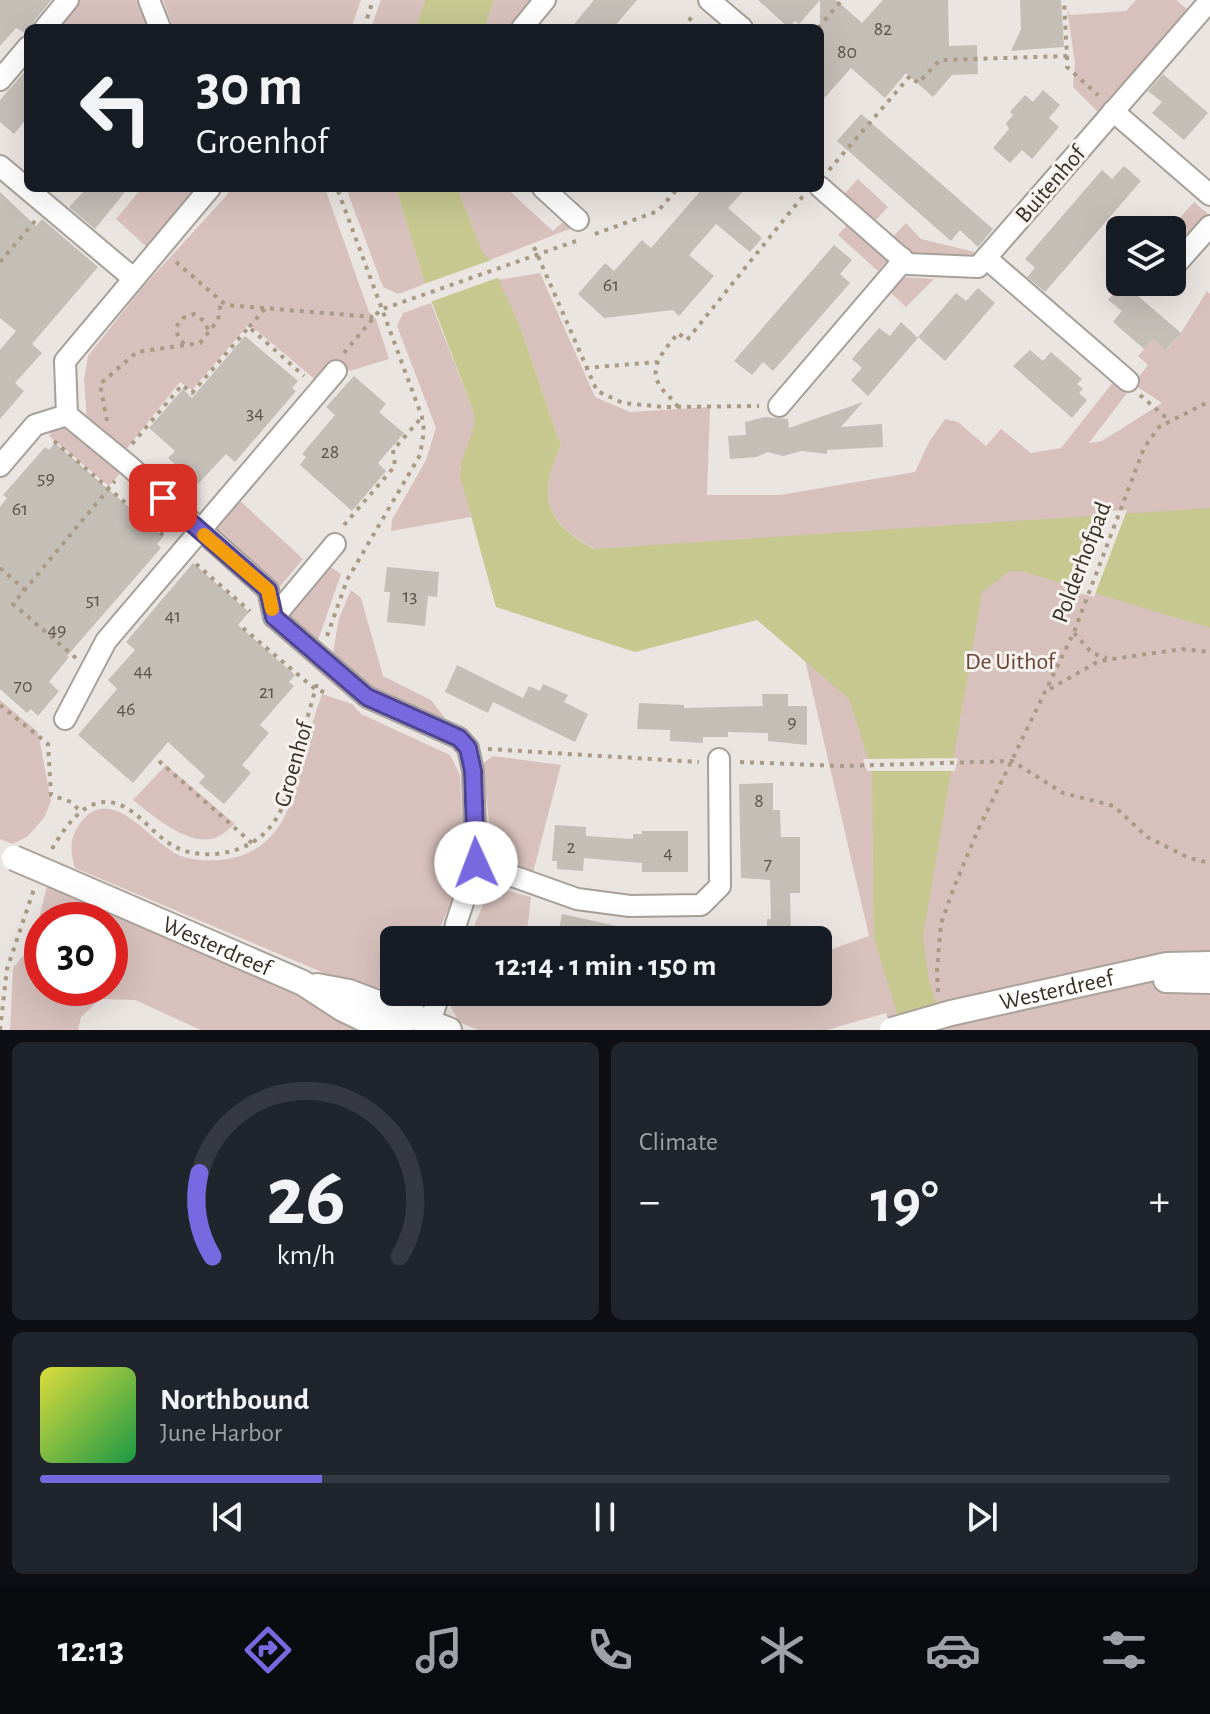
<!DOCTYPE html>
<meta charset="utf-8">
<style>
:root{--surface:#171b24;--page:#20242c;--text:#f1f3f6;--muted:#9ea1a6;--line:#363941;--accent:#7969e0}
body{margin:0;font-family:"Alegreya Sans",sans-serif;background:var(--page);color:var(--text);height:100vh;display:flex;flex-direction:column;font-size:30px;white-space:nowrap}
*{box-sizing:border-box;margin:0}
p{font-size:26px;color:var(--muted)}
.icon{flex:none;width:44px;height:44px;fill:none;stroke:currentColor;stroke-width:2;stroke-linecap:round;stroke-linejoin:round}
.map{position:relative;height:1030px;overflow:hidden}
.side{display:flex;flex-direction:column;gap:12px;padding:12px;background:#0d0f14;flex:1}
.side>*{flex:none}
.top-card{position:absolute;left:24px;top:24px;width:800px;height:168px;border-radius:12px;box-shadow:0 8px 32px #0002;background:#171b24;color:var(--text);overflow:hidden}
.fabs{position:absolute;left:1106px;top:216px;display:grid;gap:16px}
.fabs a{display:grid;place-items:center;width:80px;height:80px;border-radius:12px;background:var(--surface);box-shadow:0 8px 32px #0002;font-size:40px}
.speed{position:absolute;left:24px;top:902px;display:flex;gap:16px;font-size:40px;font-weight:700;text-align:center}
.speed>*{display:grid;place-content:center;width:104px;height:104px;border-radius:50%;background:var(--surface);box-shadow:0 8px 32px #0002;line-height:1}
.speed .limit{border:12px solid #d22;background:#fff;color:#111}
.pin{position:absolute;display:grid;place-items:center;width:68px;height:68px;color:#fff;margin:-34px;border-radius:16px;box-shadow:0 4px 12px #0006}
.me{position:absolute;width:88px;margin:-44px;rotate:358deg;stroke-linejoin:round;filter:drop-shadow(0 0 6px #0008)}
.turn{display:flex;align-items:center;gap:28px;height:168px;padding:0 40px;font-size:36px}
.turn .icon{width:104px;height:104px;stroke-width:2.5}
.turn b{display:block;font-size:56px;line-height:68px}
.big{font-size:60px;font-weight:700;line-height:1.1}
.side .tile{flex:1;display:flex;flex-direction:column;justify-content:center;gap:12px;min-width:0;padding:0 28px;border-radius:12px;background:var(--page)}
.side .dial{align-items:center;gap:0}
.dial svg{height:208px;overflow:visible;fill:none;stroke:var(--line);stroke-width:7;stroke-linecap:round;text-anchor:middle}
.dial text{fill:var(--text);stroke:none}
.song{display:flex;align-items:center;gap:24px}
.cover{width:96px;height:96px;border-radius:12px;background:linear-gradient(135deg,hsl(60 70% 55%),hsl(140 70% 35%))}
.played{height:8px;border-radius:4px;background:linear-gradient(90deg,var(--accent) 25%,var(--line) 25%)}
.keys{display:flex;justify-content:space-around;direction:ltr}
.heat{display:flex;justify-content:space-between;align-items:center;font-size:44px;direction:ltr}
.side .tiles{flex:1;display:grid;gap:12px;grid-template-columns:1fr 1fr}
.tile:last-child{grid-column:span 2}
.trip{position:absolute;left:380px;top:926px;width:452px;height:80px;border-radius:12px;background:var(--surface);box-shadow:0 8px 32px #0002;font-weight:700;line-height:80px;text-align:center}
.tab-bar{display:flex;height:128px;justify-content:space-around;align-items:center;background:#090b0e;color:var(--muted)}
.tab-bar .icon{width:56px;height:56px}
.tab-bar .active{color:var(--accent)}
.tab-bar b{font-size:36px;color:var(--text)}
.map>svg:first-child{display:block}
</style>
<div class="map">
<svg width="1210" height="1030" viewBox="0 0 1210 1030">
<rect width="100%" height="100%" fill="#eae5e1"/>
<!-- green -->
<g fill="#d8c1bd" fill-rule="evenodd">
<path d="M74,0H136L148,28H50Z"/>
<path d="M163,0H361L351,28H173Z"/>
<path d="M381,0H425L416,28H371Z"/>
<path d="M494,0H535L513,28H485Z"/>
<path d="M1136,0H1176L1188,10L1099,113L1073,87L1075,63L1067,9L1070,15L1126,11Z"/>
<path d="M858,179L888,207L875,221L844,194Z"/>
<path d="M142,188H203L149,249L116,219Z"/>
<path d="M230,188H325L369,312L376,319L389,359L350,371L337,360L318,382L249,324L192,390L180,382L124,452L87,420L84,380L88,356L142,288L227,195Z"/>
<path d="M346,188H396L425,284L398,294L383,287Z"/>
<path d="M457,188H506L553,231L563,222L572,228L490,260L483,254Z"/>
<path d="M1194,202L1209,215L1183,246L1178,242L1172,248V230H1169Z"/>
<path d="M906,223L921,239L975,252L976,256L911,252L892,238Z"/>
<path d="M847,225L887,261L878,271L838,235Z"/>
<path d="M540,273L595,397L630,412L710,407L707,495H780L915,472L929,442L945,419L958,422L986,446L1001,429L1031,453L1061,448L1114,381L1127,393L1089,443L1102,441L1162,403L1133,384L1148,365L1138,356L1155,337L1158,343L1167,350L1181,333L1207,291L1210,294V1030H891L886,1013L827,1030H478L459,1022L451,1007V992H606L654,996L696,992H818V954L869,936L777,539L595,549C545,523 537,496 561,446L521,329L497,280Z"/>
<path d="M902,277L934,279L906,307L890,292Z"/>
<path d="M431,303L474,413L476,425L460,468L471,517L391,531L392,520L426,460L436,428L397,326L403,313Z"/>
<path d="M63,425L121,472L109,486L49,436L53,428Z"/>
<path d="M237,498L303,559L277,590L210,528Z"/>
<path d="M329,566L341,574L316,646L284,616Z"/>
<path d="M351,590L361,598L383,676L431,700L454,730L370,693L332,658L339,618Z"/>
<path d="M322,694L352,704L361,714L450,755L460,775L463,837L459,887L434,940H394V992H404L388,1000L75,868C70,851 69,838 81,822C114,780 153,848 184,857C203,863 232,861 250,852C290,832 296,786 305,747C310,729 316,712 322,694Z"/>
<path d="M0,700L38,732L51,801L44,818L27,837L12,844L0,839Z"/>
<path d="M493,756L561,765L532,876L494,862L482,764Z"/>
<path d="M166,765L235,824C230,828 224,834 219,836C193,851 152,815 133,800Z"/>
<path d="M48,882L376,1029V1030H201L135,1000L100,999L81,1017L78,1030H10L13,968L40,935L39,918ZM42,920H110V988H42Z"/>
<path d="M491,886L531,897L526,940H468Z"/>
</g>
<!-- water -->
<g fill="#c6c890">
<path d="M425,0H494L485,28H416Z"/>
<path d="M396,188H457L483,253L490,260L521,329L561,446C537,496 545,523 594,549L1210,508V628L1021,571H1010L982,592L923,936L929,980L944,1030H902L874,938L872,771L849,699L757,620L635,652L496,607L460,476C459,454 477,436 474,413L425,284Z"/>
</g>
<!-- pier -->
<g fill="#eae5e1">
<path d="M494,259L500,277L427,303L421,285Z"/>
<path d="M1127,510L1094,597L1076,592L1107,511Z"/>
<path d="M958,758L955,771H867L863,759Z"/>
</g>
<!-- building -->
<g fill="#c4beb7">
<path d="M0,0H51L35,20L32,28H28L27,34L16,28L0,46Z"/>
<path d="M594,0H637L613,28H571Z"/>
<path d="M758,0H836L862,23L883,0H948L949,46L977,45L978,74L952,75L933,97L906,73L885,98L851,68L820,103V0L799,24L795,21L789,28Z"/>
<path d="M1020,0H1061L1064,47L1011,51L1021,29Z"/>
<path d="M28,68V117L14,134L0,122V100Z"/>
<path d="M1163,74L1208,113L1184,140L1152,113L1162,102L1148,91Z"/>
<path d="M1043,90L1060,105L1049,118L1059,127L1032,159L1022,150L1010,163L993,148L1009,129L1006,123L1013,115L1010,112L1025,95L1033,102Z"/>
<path d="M861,114L993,229L978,247L960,230L951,241L837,141Z"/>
<path d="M1124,166L1141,181L1045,292L1027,277L1035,268L1025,259L1102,170L1112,179Z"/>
<path d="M87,188H128L95,229L69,207Z"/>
<path d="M703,188H746L728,208L762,238L750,252L716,224L689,255L714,276L679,316L673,310L604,318L578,294L605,263L614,271L642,240L651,248Z"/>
<path d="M0,192L36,226L42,219L98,267L32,344L42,353L15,383L24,391L0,419V350L16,331L0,318Z"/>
<path d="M834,245L852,260L840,274L850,283L773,371L763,362L752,375L734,361Z"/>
<path d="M1123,283L1181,333L1166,350L1153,339L1144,349L1113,322L1122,311L1108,300Z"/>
<path d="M978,288L995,303L945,361L918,337L956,293L966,301Z"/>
<path d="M901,322L918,338L868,396L851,380L862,368L852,359L879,328L890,336Z"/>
<path d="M245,336L298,381L292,388L296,391L235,462L226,454L198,484L168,458L175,451L149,428L183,389L192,398Z"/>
<path d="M1030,350L1043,361L1051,352L1082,379L1077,384L1083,389L1079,393L1087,400L1072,418L1013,366Z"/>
<path d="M354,376L386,404L379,412L404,433L378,463L386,471L352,511L300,465L306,457L302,454L335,415L326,407Z"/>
<path d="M863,402L841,427L882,424L883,447L827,450V454L802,451L783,456L768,452L756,457L730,459L728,436L746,435L745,422L765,417L788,419L789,428Z"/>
<path d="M55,443L163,537L157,544L161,548L67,656L69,657L49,682L59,691L38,716L31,709L27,713L0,689V507L7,498L3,495L18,478L45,447L49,450Z"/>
<path d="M193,563L249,612L238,625L295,675L289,682L294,686L260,725L269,733L242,765L251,773L224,804L199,783L205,776L168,742L133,783L78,735L117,689L108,680L135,650L126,642Z"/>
<path d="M387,567L439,572L437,597L428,596L425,626L387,622L390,592H384Z"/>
<path d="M457,665L523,698L529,686L540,691L543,684L568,695L564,702L588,714L575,742L493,702L488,713L445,692Z"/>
<path d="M762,694H788V706H807V745L768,741V733L728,732V737H703V743L670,741V730L637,729L639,703L684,705V708L763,706Z"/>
<path d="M773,783V810H780L781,837H800V893H790L791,940H767V919H771L770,880L741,878L739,784Z"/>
<path d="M555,825L586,827V836L633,839V834H642V831H688V872H642V863L584,858L583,871L557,869V861H552Z"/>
<path d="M562,914L644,932L643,940H557Z"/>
</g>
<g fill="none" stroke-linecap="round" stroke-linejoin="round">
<!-- street casing -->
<g stroke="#a6a099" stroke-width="24">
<g id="street">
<path d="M149,0L160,28"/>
<path d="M709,0L742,28"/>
<path d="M45,28L68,0"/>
<path d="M522,28L545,0"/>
<path d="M0,80L28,47"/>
<path d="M1113,111L1210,195"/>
<path d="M0,166L133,278"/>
<path d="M820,187L908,264L978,267L1207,4"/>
<path d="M210,188L65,361L67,415L128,465L268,590L274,617L367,697L459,738L468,748L473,771L476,863L456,924L453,940"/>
<path d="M543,188L578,220"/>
<path d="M986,258L1128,381"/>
<path d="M1177,263L1210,226"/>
<path d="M779,406L897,268L902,258"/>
<path d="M0,466L35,425L67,415"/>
<path d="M274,617L335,544"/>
<path d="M65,719L106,641L336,371"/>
<path d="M476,863L577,899L630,906L701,905L720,886L719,759"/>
<path d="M402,1030L418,992"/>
<path d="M427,1030L440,992"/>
</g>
</g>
<!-- secondary casing -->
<g stroke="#aba299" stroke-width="28">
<g id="secondary">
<path id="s1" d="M63,879L303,983L343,1009L387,1030"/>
<path d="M1166,980L1210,981"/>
<path d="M317,986L349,992L449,1030"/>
<path id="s2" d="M951,1013L1167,965L1210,964"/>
</g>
</g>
<!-- path -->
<g stroke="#a99a86" stroke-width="4" stroke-dasharray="4 6" stroke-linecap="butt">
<path d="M364,28L373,0"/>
<path d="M682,28L694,15"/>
<path d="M818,28L842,0"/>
<path d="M1067,56V67L1098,95"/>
<path d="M829,170L910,76L918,83L940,60L1067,56L1064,0"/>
<path d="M595,234L658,211L678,188"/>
<path d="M534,247L597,391L623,403L664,407L759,406"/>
<path d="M0,262L35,221"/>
<path d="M176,262L226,305L373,317"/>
<path d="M249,327L265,309"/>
<path d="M184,344L178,337L176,327L183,318L194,314L204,321L209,331"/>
<path d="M344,353L380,310L576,241"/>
<path d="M585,368L657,362"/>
<path d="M1140,395L1170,421"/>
<path d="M678,407C673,399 665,394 660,386C647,366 666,349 678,333L687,340L803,196"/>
<path d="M107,421L100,384L137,352L200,343L218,320L221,301"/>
<path d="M54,441L165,537"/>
<path d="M132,444L182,385L192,393L249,327L304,376"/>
<path d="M344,525L395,466L393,450L422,417"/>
<path d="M196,564L250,611"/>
<path d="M0,568L25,590"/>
<path d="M243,628L315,689L327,693"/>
<path d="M1074,633L1092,653L1107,658"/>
<path d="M327,636L347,580L420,455L424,431L422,417L337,188"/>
<path d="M76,658L13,604L115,481"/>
<path d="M1050,689L1099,661L1182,649L1210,652"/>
<path d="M0,705L48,744L51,795L71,802L80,811"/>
<path d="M488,749L699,762"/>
<path d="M159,761L253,844"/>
<path d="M740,762L840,766L1012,761L1063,793L1114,806L1147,837L1189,858L1210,863"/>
<path d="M52,849C70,818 96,784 134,813C147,823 158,837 172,845C190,856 213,856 232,851C256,844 271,831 282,808L318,680"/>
<path d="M938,992L937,969L941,924L954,887L978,830L1074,632L1144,448L1159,427L1210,401"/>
<path d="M0,1030L7,969L34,889"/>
</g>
<!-- street -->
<use href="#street" stroke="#fff" stroke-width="20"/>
<!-- secondary -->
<use href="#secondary" stroke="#fff" stroke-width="24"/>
<!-- secondary-bridge casing -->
<g stroke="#aba299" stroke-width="28" stroke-linecap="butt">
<g id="secondary-bridge">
<path d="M14,858L63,879"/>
<path d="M892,1030L951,1013"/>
</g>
</g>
<!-- secondary-bridge -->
<use href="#secondary-bridge" stroke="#fff" stroke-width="24"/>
</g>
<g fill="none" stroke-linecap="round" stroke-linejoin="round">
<!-- route casing -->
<g stroke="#4f4492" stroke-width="20">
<path id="route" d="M163,498L268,590L274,617L367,697L459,738L468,748L473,771L476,863"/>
</g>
<!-- route -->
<use href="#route" stroke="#7969e0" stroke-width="14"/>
<!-- slow -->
<path stroke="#f59e0b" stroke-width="14" d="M204,535L268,590L272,609"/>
</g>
<g text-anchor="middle" stroke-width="6" stroke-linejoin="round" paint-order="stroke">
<!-- number labels -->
<g font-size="20" fill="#5b5449">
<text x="883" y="35">82</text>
<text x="847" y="58">80</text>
<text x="611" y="291">61</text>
<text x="255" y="419">34</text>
<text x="330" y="458">28</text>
<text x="46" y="484">59</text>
<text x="20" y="515">61</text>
<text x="410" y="602">13</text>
<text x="93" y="606">51</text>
<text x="173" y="622">41</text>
<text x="57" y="636">49</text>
<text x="143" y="677">44</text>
<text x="23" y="692">70</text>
<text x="267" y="698">21</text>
<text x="126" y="715">46</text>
<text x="792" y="728">9</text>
<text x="759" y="807">8</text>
<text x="571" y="853">2</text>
<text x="668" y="859">4</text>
<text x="768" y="870">7</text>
</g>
<!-- street labels -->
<g font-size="24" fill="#383024" stroke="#f7f3f1">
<text transform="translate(1050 184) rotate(-49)" y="8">Buitenhof</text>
<text transform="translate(1081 562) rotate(-69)" y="8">Polderhofpad</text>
<text transform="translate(293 764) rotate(-74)" y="8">Groenhof</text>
<text dy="8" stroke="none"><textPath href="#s1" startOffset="168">Westerdreef</textPath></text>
<text dy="8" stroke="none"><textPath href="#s2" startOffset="108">Westerdreef</textPath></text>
</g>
<!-- park labels -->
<g font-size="24" fill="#6a4233" stroke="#f7f3f1">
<text x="1010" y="669">De Uithof</text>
</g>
</g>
</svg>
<div class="fabs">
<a><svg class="icon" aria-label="layers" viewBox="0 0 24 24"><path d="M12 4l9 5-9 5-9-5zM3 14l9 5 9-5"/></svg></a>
</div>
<div class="speed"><div class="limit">30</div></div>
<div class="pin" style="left:163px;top:498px;background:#d93025"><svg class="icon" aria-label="arrive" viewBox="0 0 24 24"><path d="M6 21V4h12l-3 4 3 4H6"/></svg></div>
<svg class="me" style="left:476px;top:863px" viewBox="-20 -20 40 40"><circle r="19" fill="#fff"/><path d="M0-13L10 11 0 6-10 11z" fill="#7969e0"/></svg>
<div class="trip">12:14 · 1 min · 150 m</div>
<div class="top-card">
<div class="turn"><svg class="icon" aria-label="left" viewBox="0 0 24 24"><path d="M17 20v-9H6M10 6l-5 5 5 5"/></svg><div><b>30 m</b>Groenhof</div></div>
</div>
</div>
<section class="side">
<div class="tiles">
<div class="tile dial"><svg viewBox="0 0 100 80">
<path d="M14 69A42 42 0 1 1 86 69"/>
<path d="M14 69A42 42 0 0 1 9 37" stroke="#7969e0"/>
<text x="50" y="56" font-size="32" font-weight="700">26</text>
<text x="50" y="72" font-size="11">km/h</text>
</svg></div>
<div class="tile"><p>Climate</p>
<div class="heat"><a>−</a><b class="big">19°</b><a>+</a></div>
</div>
<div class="tile">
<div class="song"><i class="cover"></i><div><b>Northbound</b><p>June Harbor</p></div></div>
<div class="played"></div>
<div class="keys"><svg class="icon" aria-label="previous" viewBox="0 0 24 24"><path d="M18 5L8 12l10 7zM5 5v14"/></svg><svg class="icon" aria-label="pause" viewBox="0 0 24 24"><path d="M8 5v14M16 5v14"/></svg><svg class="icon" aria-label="next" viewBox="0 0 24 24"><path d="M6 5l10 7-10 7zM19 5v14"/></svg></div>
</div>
</div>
</section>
<nav class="tab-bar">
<b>12:13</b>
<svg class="icon active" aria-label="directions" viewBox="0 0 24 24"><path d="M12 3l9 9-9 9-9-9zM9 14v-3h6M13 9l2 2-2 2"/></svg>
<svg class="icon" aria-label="music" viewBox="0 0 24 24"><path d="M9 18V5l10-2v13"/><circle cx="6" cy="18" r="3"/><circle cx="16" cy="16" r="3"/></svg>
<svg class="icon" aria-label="phone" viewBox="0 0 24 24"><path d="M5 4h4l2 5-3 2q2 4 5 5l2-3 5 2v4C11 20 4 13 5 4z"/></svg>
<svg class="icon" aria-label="climate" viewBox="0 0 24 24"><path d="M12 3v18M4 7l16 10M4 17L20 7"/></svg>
<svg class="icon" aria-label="car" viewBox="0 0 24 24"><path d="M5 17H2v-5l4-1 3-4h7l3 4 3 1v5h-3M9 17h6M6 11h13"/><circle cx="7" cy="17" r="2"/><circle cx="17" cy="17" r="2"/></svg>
<svg class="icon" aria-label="filters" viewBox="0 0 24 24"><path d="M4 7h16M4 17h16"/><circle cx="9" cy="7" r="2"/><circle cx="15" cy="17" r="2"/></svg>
</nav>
